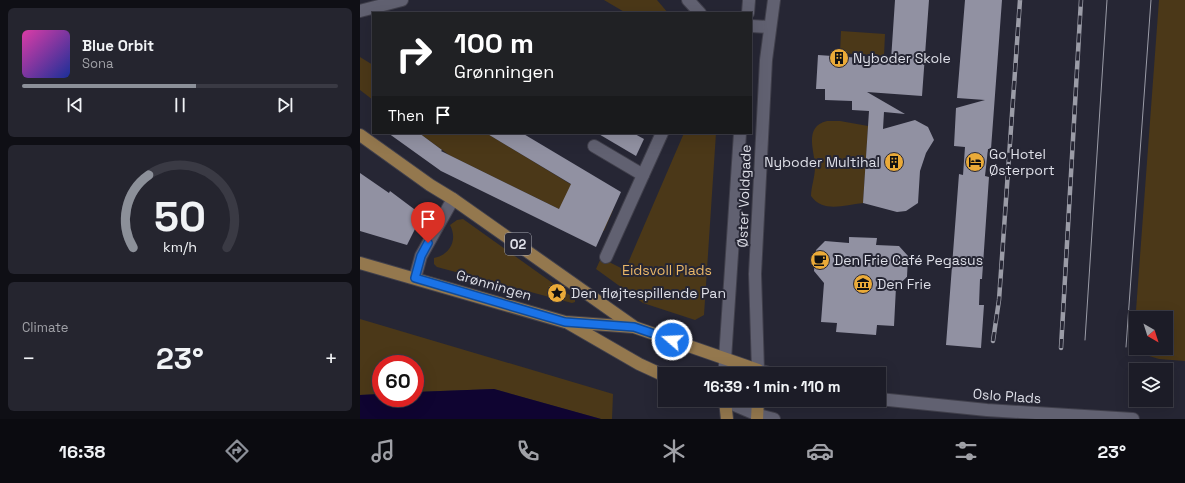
<!DOCTYPE html>
<meta charset="utf-8">
<style>
:root{--surface:#1c1c27;--page:#25252f;--text:#f1f3f6;--muted:#a0a1a7;--line:#3a3a44;--accent:#8c9099}
body{margin:0;font-family:"Space Grotesk",sans-serif;background:var(--page);color:var(--text);height:100vh;display:flex;flex-direction:column;font-size:15px;white-space:nowrap}
*{box-sizing:border-box;margin:0}
p{font-size:13px;color:var(--muted)}
.icon{flex:none;width:22px;height:22px;fill:none;stroke:currentColor;stroke-width:2;stroke-linecap:round;stroke-linejoin:round}
.map{position:relative;flex:1;overflow:hidden}
.side{display:flex;flex-direction:column;gap:8px;padding:8px;background:#0f0f15;width:360px}
.side>*{flex:none}
.guide{position:absolute;left:12px;top:12px;width:380px;height:122px;border-radius:0px;box-shadow:0 4px 16px #0002,0 0 0 1px var(--line);background:#202124;color:#fff;overflow:hidden}
.needle{width:26px;rotate:141deg}
.buttons{position:absolute;left:769px;top:311px;display:grid;gap:8px}
.buttons a{display:grid;place-items:center;width:44px;height:44px;border-radius:0px;background:var(--surface);box-shadow:0 4px 16px #0002,0 0 0 1px var(--line);font-size:20px}
.speed{position:absolute;left:12px;top:355px;display:flex;gap:8px;font-size:20px;font-weight:700;text-align:center}
.speed>*{display:grid;place-content:center;width:52px;height:52px;border-radius:50%;background:var(--surface);box-shadow:0 4px 16px #0002,0 0 0 1px var(--line);line-height:1}
.speed .limit{border:6px solid #d22;background:#fff;color:#111}
.pin{position:absolute;display:grid;place-items:center;width:34px;height:34px;color:#fff;margin:-41px -17px;border-radius:50% 50% 50% 0;rotate:-45deg;box-shadow:0 0 4px #0007}
.pin .icon{rotate:45deg}
.me{position:absolute;width:44px;margin:-22px;rotate:289deg;stroke-linejoin:round;filter:drop-shadow(0 0 3px #0008)}
.turn{display:flex;align-items:center;gap:14px;height:84px;padding:0 16px;font-size:18px}
.turn .icon{width:52px;height:52px;stroke-width:2.5}
.turn b{display:block;font-size:28px;line-height:34px}
.then{display:flex;align-items:center;height:38px;padding:0 16px;background:#0003;gap:8px;font-size:15px}
.big{font-size:30px;font-weight:700;line-height:1.1}
.side .tile{flex:1;display:flex;flex-direction:column;justify-content:center;gap:6px;min-width:0;padding:0 14px;border-radius:6px;background:var(--page)}
.side .dial{align-items:center;gap:0}
.dial svg{height:104px;overflow:visible;fill:none;stroke:var(--line);stroke-width:7;stroke-linecap:round;text-anchor:middle}
.dial text{fill:var(--text);stroke:none}
.song{display:flex;align-items:center;gap:12px}
.cover{width:48px;height:48px;border-radius:6px;background:linear-gradient(135deg,hsl(320 70% 55%),hsl(230 70% 35%))}
.played{height:4px;border-radius:2px;background:linear-gradient(90deg,var(--accent) 55%,var(--line) 55%)}
.keys{display:flex;justify-content:space-around;direction:ltr}
.heat{display:flex;justify-content:space-between;align-items:center;font-size:22px;direction:ltr}
.trip{position:absolute;left:298px;top:367px;width:228px;height:40px;border-radius:0px;background:var(--surface);box-shadow:0 4px 16px #0002,0 0 0 1px var(--line);font-weight:700;line-height:40px;text-align:center}
.menu{display:flex;height:64px;justify-content:space-around;align-items:center;background:#0b0b10;color:var(--muted)}
.menu .icon{width:28px;height:28px}
.menu .on{color:var(--accent)}
.menu b{font-size:18px;color:var(--text)}
main{display:flex;flex:1;min-height:0}
.map>svg:first-child{display:block}
</style>
<main>
<section class="side">
<div class="tile">
<div class="song"><i class="cover"></i><div><b>Blue Orbit</b><p>Sona</p></div></div>
<div class="played"></div>
<div class="keys"><svg class="icon" aria-label="previous" viewBox="0 0 24 24"><path d="M18 5L8 12l10 7zM5 5v14"/></svg><svg class="icon" aria-label="pause" viewBox="0 0 24 24"><path d="M8 5v14M16 5v14"/></svg><svg class="icon" aria-label="next" viewBox="0 0 24 24"><path d="M6 5l10 7-10 7zM19 5v14"/></svg></div>
</div>
<div class="tile dial"><svg viewBox="0 0 100 80">
<path d="M14 69A42 42 0 1 1 86 69"/>
<path d="M14 69A42 42 0 0 1 26 13" stroke="#8c9099"/>
<text x="50" y="56" font-size="32" font-weight="700">50</text>
<text x="50" y="72" font-size="11">km/h</text>
</svg></div>
<div class="tile"><p>Climate</p>
<div class="heat"><a>−</a><b class="big">23°</b><a>+</a></div>
</div>
</section>
<div class="map">
<svg width="825" height="419" viewBox="0 0 825 419">
<rect width="100%" height="100%" fill="#262634"/>
<!-- green -->
<g fill="#4b3818" fill-rule="evenodd">
<path d="M244,0H297L308,13H266Z"/>
<path d="M799,0H825V361L799,359L773,351ZM776,318H806V348H776Z"/>
<path d="M481,31L525,34L524,56L480,53Z"/>
<path d="M0,57L13,65V100L0,90Z"/>
<path d="M467,121H480L508,126L503,203C484,205 463,213 451,196C451,187 455,177 455,167C455,151 443,127 467,121Z"/>
<path d="M59,133H126L253,210L244,231L89,155Z"/>
<path d="M324,133H356L344,315L335,320L283,303L236,269L241,258L265,270Z"/>
<path d="M103,219L215,299V302L212,303L77,267L74,264V258C90,255 98,240 90,225L97,220Z"/>
<path d="M0,319L253,394L252,419H241L134,389L55,392V364H21V394L0,395Z"/>
</g>
<!-- water -->
<path fill="#0f0431" d="M134,389L241,419H0V395L21,394V398H55V392Z"/>
<!-- building -->
<g fill="#9191a2">
<path d="M535,0H569L562,96L507,92L545,114L524,112L523,129L555,120L568,127L574,140L566,153L560,171L558,203L546,211L537,212L503,203L509,111L492,110V101L465,100V89H456L458,55L531,60Z"/>
<path d="M605,0H642L631,149H628L625,176L629,177L622,279H620L619,305H624L621,348L586,345L599,174L603,175L605,147L594,146L596,108L625,100L597,98Z"/>
<path d="M28,133H59L82,150L81,151L199,209L211,184L126,133H162L261,192L236,247L81,171Z"/>
<path d="M237,133H273L284,139L276,156Z"/>
<path d="M0,173L29,193L30,191L62,215L47,245L0,231Z"/>
<path d="M489,237L517,238L516,245L539,246L548,256L547,277L536,287L534,326L517,325L516,335L476,332L477,323L461,322L464,283L454,271L456,250L465,241L489,243Z"/>
</g>
<g fill="none" stroke-linecap="round" stroke-linejoin="round">
<!-- minor casing -->
<g stroke="#41404c" stroke-width="14">
<g id="minor">
<path d="M328,0L340,13"/>
<path d="M0,11L42,0"/>
<path d="M391,26L410,27"/>
<path d="M234,146L283,175"/>
<path d="M246,257L302,133"/>
<path d="M55,278L61,256L93,199"/>
</g>
</g>
<!-- tertiary casing -->
<g stroke="#41404c" stroke-width="14">
<g id="tertiary">
<path d="M388,13L389,0"/>
<path d="M365,374V359L380,133"/>
<path d="M412,374L398,370L395,274L406,60L414,0"/>
<path d="M519,399L627,410L773,419"/>
<path d="M365,400V401L398,415L414,419"/>
</g>
</g>
<!-- primary casing -->
<g stroke="#41404c" stroke-width="14">
<g id="primary">
<path d="M0,135L70,185L93,199L273,326"/>
<path d="M0,263L205,322L274,327L398,370V374"/>
<path d="M208,323L279,364L305,376"/>
<path d="M362,400L365,401L367,419"/>
<path d="M397,419L398,400"/>
</g>
</g>
<!-- minor -->
<use href="#minor" stroke="#616171" stroke-width="12"/>
<!-- tertiary -->
<use href="#tertiary" stroke="#616171" stroke-width="12"/>
<!-- primary -->
<use href="#primary" stroke="#94784e" stroke-width="12"/>
<!-- tram -->
<g stroke="#9b9ca7" stroke-width="1">
<path d="M725,340L747,0"/>
<path d="M766,347L791,0"/>
</g>
<!-- rail casing -->
<g stroke="#9b9ca7" stroke-width="4.5">
<g id="rail">
<path d="M633,341L639,300L660,0"/>
<path d="M701,348L721,0"/>
</g>
</g>
<!-- rail -->
<use href="#rail" stroke="#262634" stroke-width="3" stroke-dasharray="9" stroke-linecap="butt"/>
</g>
<g fill="none" stroke-linecap="round" stroke-linejoin="round">
<!-- route casing -->
<g stroke="#114b97" stroke-width="10">
<path id="route" d="M68,243L61,256L55,278L205,322L274,327L312,340"/>
</g>
<!-- route -->
<use href="#route" stroke="#1a73e8" stroke-width="7"/>
</g>
<!-- icons -->
<defs>
<g id="building-disc" transform="scale(1)"><circle r="9.5" fill="#eaaa38" stroke="#262634"/><path d="M-4-6H4V6H1V3H-1V6H-4ZM-2.5-4.3h1.7v1.8h-1.7ZM.8-4.3h1.7v1.8H.8ZM-2.5-1h1.7V.8h-1.7ZM.8-1h1.7V.8H.8Z" fill="#111"/></g>
<g id="hotel-disc" transform="scale(1)"><circle r="9.5" fill="#eaaa38" stroke="#262634"/><path d="M-6-4.5h1.5V1H6V5H4.5V3h-9V5H-6ZM-4 0a1.8 1.8 0 1 1 3.6 0ZM.5 0V-2.5h3Q6-2.5 6 0Z" fill="#111"/></g>
<g id="cafe-disc" transform="scale(1)"><circle r="9.5" fill="#eaaa38" stroke="#262634"/><path d="M-5.5-4.5H6V0H3Q3 3.5 0 3.5H-2.5Q-5.5 3.5-5.5 0ZM3-3.2v2h1.7v-2ZM-6 4.5H4V6H-6Z" fill="#111"/></g>
<g id="museum-disc" transform="scale(1)"><circle r="9.5" fill="#eaaa38" stroke="#262634"/><path d="M0-6L6-3V-2H-6V-3ZM-5-1h2V3h-2ZM-1-1h2V3h-2ZM3-1h2V3H3ZM-6 4H6V6H-6Z" fill="#111"/></g>
<g id="sight-disc" transform="scale(1)"><circle r="9.5" fill="#eaaa38" stroke="#262634"/><path d="M0-6L1.8-2.2L6-1.7L2.9 1.2L3.7 5.4L0 3.3L-3.7 5.4L-2.9 1.2L-6-1.7L-1.8-2.2Z" fill="#111"/></g>
</defs>
<g fill-rule="evenodd">
<use href="#building-disc" x="479" y="58"/>
<use href="#building-disc" x="534" y="162"/>
<use href="#hotel-disc" x="615" y="162"/>
<use href="#cafe-disc" x="460" y="260"/>
<use href="#museum-disc" x="503" y="284"/>
<use href="#sight-disc" x="197" y="293"/>
</g>
<g text-anchor="middle" stroke-width="4" stroke-linejoin="round" paint-order="stroke">
<!-- shield labels -->
<rect fill="#262634" stroke="#a7a8b2" stroke-width="1" x="145" y="233" width="26" height="22" rx="3"/>
<g font-size="13" font-weight="bold" fill="#dedfe8">
<text x="158" y="249">O2</text>
</g>
<!-- poi labels -->
<g font-size="14" fill="#dedfe8" stroke="#262634" text-anchor="start">
<text x="493" y="63">Nyboder Skole</text>
<text x="629" y="159">Go Hotel<tspan x="629" dy="16">Østerport</tspan></text>
<text x="520" y="167" text-anchor="end">Nyboder Multihal</text>
<text x="474" y="265">Den Frie Café Pegasus</text>
<text x="517" y="289">Den Frie</text>
<text x="211" y="298">Den fløjtespillende Pan</text>
</g>
<!-- street labels -->
<g font-size="14" fill="#dedfe8" stroke="#262634">
<text transform="translate(384 196) rotate(-88)" y="5">Øster Voldgade</text>
<text transform="translate(134 285) rotate(16)" y="5">Grønningen</text>
<text transform="translate(647 396) rotate(4)" y="5">Oslo Plads</text>
</g>
<!-- park labels -->
<g font-size="14" fill="#eab768" stroke="#262634">
<text x="307" y="275">Eidsvoll Plads</text>
</g>
</g>
</svg>
<div class="buttons">
<a><svg class="needle" viewBox="-14 -14 28 28"><path d="M0-13l5 13h-10z" fill="#e53935"/><path d="M0 13l5-13h-10z" fill="#a0a1a7"/></svg></a>
<a><svg class="icon" aria-label="layers" viewBox="0 0 24 24"><path d="M12 4l9 5-9 5-9-5zM3 14l9 5 9-5"/></svg></a>
</div>
<div class="speed"><div class="limit">60</div></div>
<div class="pin" style="left:68px;top:243px;background:#d93025"><svg class="icon" aria-label="arrive" viewBox="0 0 24 24"><path d="M6 21V4h12l-3 4 3 4H6"/></svg></div>
<svg class="me" style="left:312px;top:340px" viewBox="-20 -20 40 40"><circle r="17" fill="#1a73e8" stroke="#fff" stroke-width="3"/><path d="M0-11L8 9 0 5-8 9z" fill="#fff"/></svg>
<div class="trip">16:39 · 1 min · 110 m</div>
<div class="guide">
<div class="turn"><svg class="icon" aria-label="right" viewBox="0 0 24 24"><path d="M7 20v-9h11M14 6l5 5-5 5"/></svg><div><b>100 m</b>Grønningen</div></div>
<div class="then">Then<svg class="icon" aria-label="arrive" viewBox="0 0 24 24"><path d="M6 21V4h12l-3 4 3 4H6"/></svg></div>
</div>
</div>
</main>
<nav class="menu">
<b>16:38</b>
<svg class="icon on" aria-label="directions" viewBox="0 0 24 24"><path d="M12 3l9 9-9 9-9-9zM9 14v-3h6M13 9l2 2-2 2"/></svg>
<svg class="icon" aria-label="music" viewBox="0 0 24 24"><path d="M9 18V5l10-2v13"/><circle cx="6" cy="18" r="3"/><circle cx="16" cy="16" r="3"/></svg>
<svg class="icon" aria-label="phone" viewBox="0 0 24 24"><path d="M5 4h4l2 5-3 2q2 4 5 5l2-3 5 2v4C11 20 4 13 5 4z"/></svg>
<svg class="icon" aria-label="climate" viewBox="0 0 24 24"><path d="M12 3v18M4 7l16 10M4 17L20 7"/></svg>
<svg class="icon" aria-label="car" viewBox="0 0 24 24"><path d="M5 17H2v-5l4-1 3-4h7l3 4 3 1v5h-3M9 17h6M6 11h13"/><circle cx="7" cy="17" r="2"/><circle cx="17" cy="17" r="2"/></svg>
<svg class="icon" aria-label="filters" viewBox="0 0 24 24"><path d="M4 7h16M4 17h16"/><circle cx="9" cy="7" r="2"/><circle cx="15" cy="17" r="2"/></svg>
<b>23°</b>
</nav>
